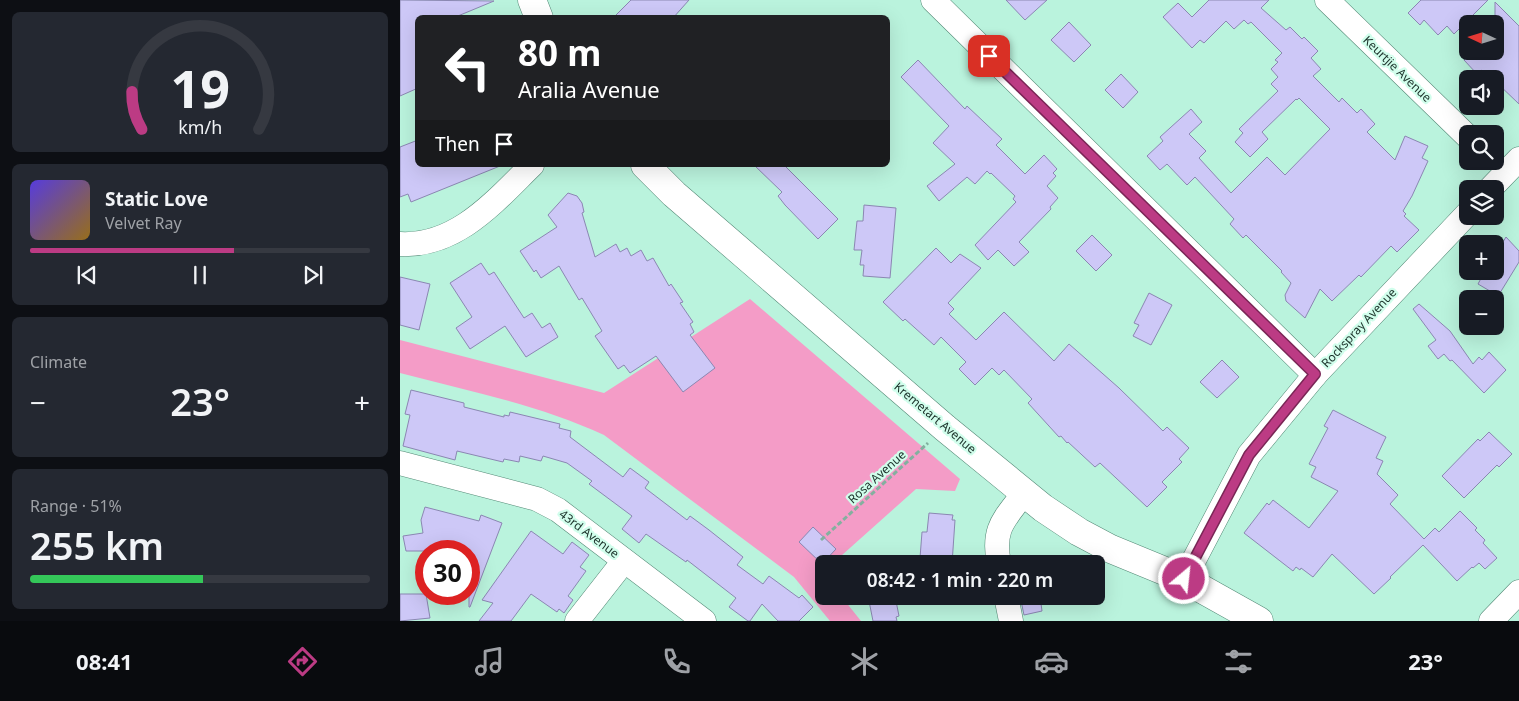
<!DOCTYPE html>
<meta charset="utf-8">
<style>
:root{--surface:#171b24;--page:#242831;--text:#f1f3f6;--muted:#9ea1a6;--line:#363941;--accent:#bc3b84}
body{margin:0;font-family:"Noto Sans",sans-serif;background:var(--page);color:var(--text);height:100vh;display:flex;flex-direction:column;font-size:19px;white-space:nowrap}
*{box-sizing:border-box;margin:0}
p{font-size:16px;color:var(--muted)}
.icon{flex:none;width:28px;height:28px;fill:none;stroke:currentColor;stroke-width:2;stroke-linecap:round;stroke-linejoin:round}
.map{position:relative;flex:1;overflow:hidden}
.drawer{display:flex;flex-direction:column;gap:12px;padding:12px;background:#0d0f14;width:400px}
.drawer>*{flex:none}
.guide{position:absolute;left:15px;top:15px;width:475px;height:152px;border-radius:8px;box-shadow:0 5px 20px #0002;background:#202124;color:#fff;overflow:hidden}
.needle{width:32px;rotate:274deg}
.tools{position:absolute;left:1059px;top:15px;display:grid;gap:10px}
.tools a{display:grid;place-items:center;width:45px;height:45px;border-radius:8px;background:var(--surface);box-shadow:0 5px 20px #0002;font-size:25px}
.speed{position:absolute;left:15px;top:540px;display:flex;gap:10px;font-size:25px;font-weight:700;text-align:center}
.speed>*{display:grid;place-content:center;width:65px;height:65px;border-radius:50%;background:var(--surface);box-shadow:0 5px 20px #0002;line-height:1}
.speed .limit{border:8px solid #d22;background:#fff;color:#111}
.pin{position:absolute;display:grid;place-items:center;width:42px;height:42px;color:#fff;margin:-21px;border-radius:10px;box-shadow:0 2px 8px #0006}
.me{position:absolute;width:55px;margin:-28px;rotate:28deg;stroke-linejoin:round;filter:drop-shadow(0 0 4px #0008)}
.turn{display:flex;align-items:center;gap:18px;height:105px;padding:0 20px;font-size:22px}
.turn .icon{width:65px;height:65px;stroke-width:2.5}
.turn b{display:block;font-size:35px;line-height:42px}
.then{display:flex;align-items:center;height:48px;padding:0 20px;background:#0003;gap:10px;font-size:19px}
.big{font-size:38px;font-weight:600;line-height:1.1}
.drawer .tile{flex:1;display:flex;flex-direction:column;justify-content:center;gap:8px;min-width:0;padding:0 18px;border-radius:8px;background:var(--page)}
.drawer .dial{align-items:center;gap:0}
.dial svg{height:130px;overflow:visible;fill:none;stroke:var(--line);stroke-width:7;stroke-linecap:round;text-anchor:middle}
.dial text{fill:var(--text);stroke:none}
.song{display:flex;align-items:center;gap:15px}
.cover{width:60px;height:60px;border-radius:8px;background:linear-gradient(135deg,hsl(250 70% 55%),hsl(40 70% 35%))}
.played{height:5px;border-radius:2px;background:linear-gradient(90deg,var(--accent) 60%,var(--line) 60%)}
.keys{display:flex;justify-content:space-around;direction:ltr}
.heat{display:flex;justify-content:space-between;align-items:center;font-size:28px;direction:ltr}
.charge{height:8px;border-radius:4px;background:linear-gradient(90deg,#34c759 51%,var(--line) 0)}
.trip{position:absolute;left:415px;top:555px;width:290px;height:50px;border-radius:8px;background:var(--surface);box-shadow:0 5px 20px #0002;font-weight:600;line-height:50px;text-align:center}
.menu{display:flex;height:80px;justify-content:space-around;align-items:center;background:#090b0e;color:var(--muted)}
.menu .icon{width:35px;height:35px}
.menu .current{color:var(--accent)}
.menu b{font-size:22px;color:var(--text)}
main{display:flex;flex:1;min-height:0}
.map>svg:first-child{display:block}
</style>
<main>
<section class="drawer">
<div class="tile dial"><svg viewBox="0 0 100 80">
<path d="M14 69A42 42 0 1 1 86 69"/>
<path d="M14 69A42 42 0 0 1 8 46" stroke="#bc3b84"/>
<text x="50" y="56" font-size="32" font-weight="700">19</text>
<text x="50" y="72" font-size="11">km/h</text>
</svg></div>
<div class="tile">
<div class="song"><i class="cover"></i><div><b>Static Love</b><p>Velvet Ray</p></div></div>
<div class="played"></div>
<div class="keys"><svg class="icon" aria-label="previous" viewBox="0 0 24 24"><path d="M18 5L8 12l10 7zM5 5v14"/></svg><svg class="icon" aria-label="pause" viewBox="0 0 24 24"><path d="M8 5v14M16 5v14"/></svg><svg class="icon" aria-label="next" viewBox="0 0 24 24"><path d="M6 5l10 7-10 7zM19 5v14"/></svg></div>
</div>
<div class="tile"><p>Climate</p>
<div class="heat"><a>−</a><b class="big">23°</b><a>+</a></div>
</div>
<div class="tile"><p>Range · 51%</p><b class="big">255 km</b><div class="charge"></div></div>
</section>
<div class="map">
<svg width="1119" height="621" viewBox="0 0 1119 621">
<rect width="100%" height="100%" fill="#baf3dd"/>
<!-- green -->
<path fill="#f49cc7" d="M350,299L560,479L555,491L516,489L432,564H424V571L422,572L424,575V596H441L461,621H430L394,577L204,435C139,405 69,391 0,373V340L204,393Z"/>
<!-- building -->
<g fill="#cdc8f7" stroke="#8b87b2">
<path d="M0,0L94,1L53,18H18V88L0,96Z"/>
<path d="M231,0H289L273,18H213Z"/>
<path d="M606,0H647L625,20Z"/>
<path d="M809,0H869L861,8L886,30L890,27L902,39L904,37L918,51L911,58L921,69L913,76L939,102L942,98L957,113L961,109L975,124L967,132L995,160L1005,136L1028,146L1022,158L1028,161L1012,196L1003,211L1006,214L1004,216L1019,230L997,252L991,246L961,277L959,275L932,301L920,289L905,318L886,301L885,295L891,283L881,272L882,271L846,235L843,238L830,224L834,219L795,177L787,185L767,164L760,170L747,156L763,141L760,137L791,109L802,122L789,134L806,151L799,158L831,193L867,157L885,175L930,129L899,98L897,100L896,99L862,132L868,139L850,157L835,142L843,133L839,129L878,91L871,84L878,77L871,69L878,62L875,60L882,53L851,22L848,24L844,20L834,29L826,21L804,43L800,40L792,48L763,17L778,3L792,17Z"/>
<path d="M1021,0H1088L1054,34L1047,26L1038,35L1024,20L1020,25L1008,13Z"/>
<path d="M1095,2L1119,26V104L1095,81V79L1090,78L1082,70L1077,74L1064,60L1068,55L1064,51H1095Z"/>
<path d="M669,22L691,45L674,62L651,40Z"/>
<path d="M518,60L565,109L567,106L602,139L596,145L625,174L644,155L657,169L653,173L656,176L647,186L658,198L650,207L651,209L619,242L629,252L614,266L598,250L588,260L575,245L616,202L613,199L615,196L591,173L590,174L587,171L575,184L567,177L539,201L527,186L555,164L533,143L549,126L501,77Z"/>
<path d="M721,74L738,92L723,108L705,90Z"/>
<path d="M18,140V165L100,166L11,202L8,194L0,197V147Z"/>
<path d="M354,165H384L438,219L418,239L385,205L378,196L382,192Z"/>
<path d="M168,193L177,196L182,203L184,212L182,213L195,257L216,244L220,252L227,248L231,256L241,250L247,261L253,258L269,286L271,284L283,302L280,303L293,322L290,324L294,332L290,335L315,368L283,392L256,356L230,373L224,365L218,369L195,336L202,331L182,298L179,300L159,266L141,278L136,270L134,272L120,251L157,227L148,215Z"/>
<path d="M464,205L496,208L490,278L463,276L464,265H460L462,250H454L457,221H463Z"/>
<path d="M692,235L712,255L696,271L676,251Z"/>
<path d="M1106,237L1119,251V262L1095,301V294L1078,284L1085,271H1095V255Z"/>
<path d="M536,248L551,263L560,254L581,268L548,303L554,309L549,314L576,340L604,312L654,361L669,344L719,388L763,431L767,427L789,448L779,459L782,462L762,482L767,487L747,507L700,463L695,467L668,442L667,443L661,436L659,437L628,403L632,399L604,370L599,375L592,368L575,385L559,369L566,362L541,337L534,345L505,319L503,321L483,302Z"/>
<path d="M81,263L89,275L94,272L124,318L132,313L142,328L150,323L158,337L126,357L105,326L70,349L56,328L72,317L50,283Z"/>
<path d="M0,277L30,284L19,330L0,325Z"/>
<path d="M749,293L772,305L751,345L733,336L739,325L734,323Z"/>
<path d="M1019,304L1050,331L1073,364L1079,357L1082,360L1089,352L1106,370L1084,393L1052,360L1050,361L1044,354L1038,359L1028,346L1036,340L1013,309Z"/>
<path d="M822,360L839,377L817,398L800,382Z"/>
<path d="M11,390L64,403V407L104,417V415L109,416L110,412L160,424L159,428L171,431L170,437L223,477L230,468L249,482L245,488L287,520L290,516L309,530L343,557L337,565L363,584L369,576L399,598L402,595L413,607L399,621H378L362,604L350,621H348L329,607L336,598L287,560L286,562L246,534L239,543L222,529L232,516L189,484L192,481L167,463L143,456L141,461L120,456L119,462L104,459L103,462L57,451L55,460L3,446L10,415L5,414Z"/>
<path d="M933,410L986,437L976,458L983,461L977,474L998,495L990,504L1024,539L1035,528L1039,532L1060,511L1077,528L1075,530L1085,540L1083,543L1097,558L1085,569L1079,563L1073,568L1072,567L1057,581L1023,545L990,577L991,578L974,594L932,554L913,577L901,568L900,570L896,567L893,571L844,533L867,503L869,505L873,500L909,528L938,491L911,477L916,467L909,464L928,428L924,426Z"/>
<path d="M1089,432L1112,454L1099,467L1097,465L1064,498L1042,476L1078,439L1080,441Z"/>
<path d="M25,507L79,521L81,515L102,523L70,607H69V551H6L3,536L23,533L21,520Z"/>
<path d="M529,513L553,515L552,520H555L552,564H525V559L520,558L522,532H527Z"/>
<path d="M413,527L436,549L422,564L399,542Z"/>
<path d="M131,531L163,554L172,542L189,555L180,567L186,571L168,596L173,600L164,613L159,609L157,612L131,594L111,621H79L93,603L82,600Z"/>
<path d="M0,594H26L30,618L0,621Z"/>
<path d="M468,596H495L499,616L496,617L497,621H473Z"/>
<path d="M620,596H640L642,611L624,615Z"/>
</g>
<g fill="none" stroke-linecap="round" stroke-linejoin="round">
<!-- minor casing -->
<g stroke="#538875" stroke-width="25">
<g id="minor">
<path d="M533,0L915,375"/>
<path d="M927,0L1068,137"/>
<path d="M1090,189L1119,159"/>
<path d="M0,244C57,247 95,201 132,165"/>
<path d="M0,463L137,499L158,510L304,621"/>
<path d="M599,564C592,528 604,520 624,493"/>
<path d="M784,579L849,455L915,375L1068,213"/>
<path d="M606,596L611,621"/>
<path d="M177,621L224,561"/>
<path d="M1091,621L1119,592"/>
</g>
</g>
<!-- tertiary casing -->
<g stroke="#538875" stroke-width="29">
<g id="tertiary">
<path d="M132,0L139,18"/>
<path d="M245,165L274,194L545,428L643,508L679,532L711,549L784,579L859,621"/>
</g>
</g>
<!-- path -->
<path stroke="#83b09f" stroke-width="3" stroke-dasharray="5 2.5" stroke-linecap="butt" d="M421,540L528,443"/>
<!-- minor -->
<use href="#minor" stroke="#fff" stroke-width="24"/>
<!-- tertiary -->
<use href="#tertiary" stroke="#fff" stroke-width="28"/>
</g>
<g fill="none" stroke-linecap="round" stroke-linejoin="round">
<!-- route casing -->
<g stroke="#7a2656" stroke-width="12">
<path id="route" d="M589,56L915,374L849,455L784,579"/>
</g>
<!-- route -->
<use href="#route" stroke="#bc3b84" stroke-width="9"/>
</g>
<g text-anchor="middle" stroke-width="4.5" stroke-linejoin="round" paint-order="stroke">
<!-- street labels -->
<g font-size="12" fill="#1a3129" stroke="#d1feec">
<text transform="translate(997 69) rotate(44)" y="4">Keurtjie Avenue</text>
<text transform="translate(959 328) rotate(-47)" y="4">Rockspray Avenue</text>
<text transform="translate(535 418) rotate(40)" y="4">Kremetart Avenue</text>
<text transform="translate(477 477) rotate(-42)" y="4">Rosa Avenue</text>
<text transform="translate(189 534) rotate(37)" y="4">43rd Avenue</text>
</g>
</g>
</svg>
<div class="tools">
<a><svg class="needle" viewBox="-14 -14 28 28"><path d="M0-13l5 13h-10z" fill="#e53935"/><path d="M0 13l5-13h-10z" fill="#9ea1a6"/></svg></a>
<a><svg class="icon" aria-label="sound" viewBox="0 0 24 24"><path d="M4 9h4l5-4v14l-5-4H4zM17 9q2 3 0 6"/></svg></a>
<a><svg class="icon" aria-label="search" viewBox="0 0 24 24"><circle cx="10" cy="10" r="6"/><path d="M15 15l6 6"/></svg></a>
<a><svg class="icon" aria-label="layers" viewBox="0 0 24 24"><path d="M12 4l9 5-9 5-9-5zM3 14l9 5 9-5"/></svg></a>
<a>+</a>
<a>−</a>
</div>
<div class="speed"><div class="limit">30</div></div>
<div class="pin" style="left:589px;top:56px;background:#d93025"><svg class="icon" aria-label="arrive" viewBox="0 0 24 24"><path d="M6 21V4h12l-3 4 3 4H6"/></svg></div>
<svg class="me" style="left:784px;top:579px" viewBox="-20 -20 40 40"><circle r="17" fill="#bc3b84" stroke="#fff" stroke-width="3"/><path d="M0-11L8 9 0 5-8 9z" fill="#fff"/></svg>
<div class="trip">08:42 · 1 min · 220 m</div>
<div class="guide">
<div class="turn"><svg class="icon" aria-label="left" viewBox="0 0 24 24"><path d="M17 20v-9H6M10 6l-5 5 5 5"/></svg><div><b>80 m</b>Aralia Avenue</div></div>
<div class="then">Then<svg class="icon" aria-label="arrive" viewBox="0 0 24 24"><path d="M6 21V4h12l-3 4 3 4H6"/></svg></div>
</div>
</div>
</main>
<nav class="menu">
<b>08:41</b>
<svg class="icon current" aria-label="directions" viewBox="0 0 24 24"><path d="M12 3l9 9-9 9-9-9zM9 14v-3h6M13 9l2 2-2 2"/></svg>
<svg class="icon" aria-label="music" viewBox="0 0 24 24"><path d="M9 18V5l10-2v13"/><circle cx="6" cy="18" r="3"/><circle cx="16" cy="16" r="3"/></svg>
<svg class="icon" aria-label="phone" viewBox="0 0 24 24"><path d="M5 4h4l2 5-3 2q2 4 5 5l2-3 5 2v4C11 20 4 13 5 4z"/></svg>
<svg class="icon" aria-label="climate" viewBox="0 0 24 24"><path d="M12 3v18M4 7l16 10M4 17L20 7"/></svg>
<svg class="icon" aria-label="car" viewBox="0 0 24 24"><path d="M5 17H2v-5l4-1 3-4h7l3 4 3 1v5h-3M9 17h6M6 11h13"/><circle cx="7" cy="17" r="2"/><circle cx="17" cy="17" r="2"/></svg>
<svg class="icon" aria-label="filters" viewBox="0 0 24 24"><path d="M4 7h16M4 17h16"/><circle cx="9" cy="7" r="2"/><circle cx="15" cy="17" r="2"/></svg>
<b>23°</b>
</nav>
